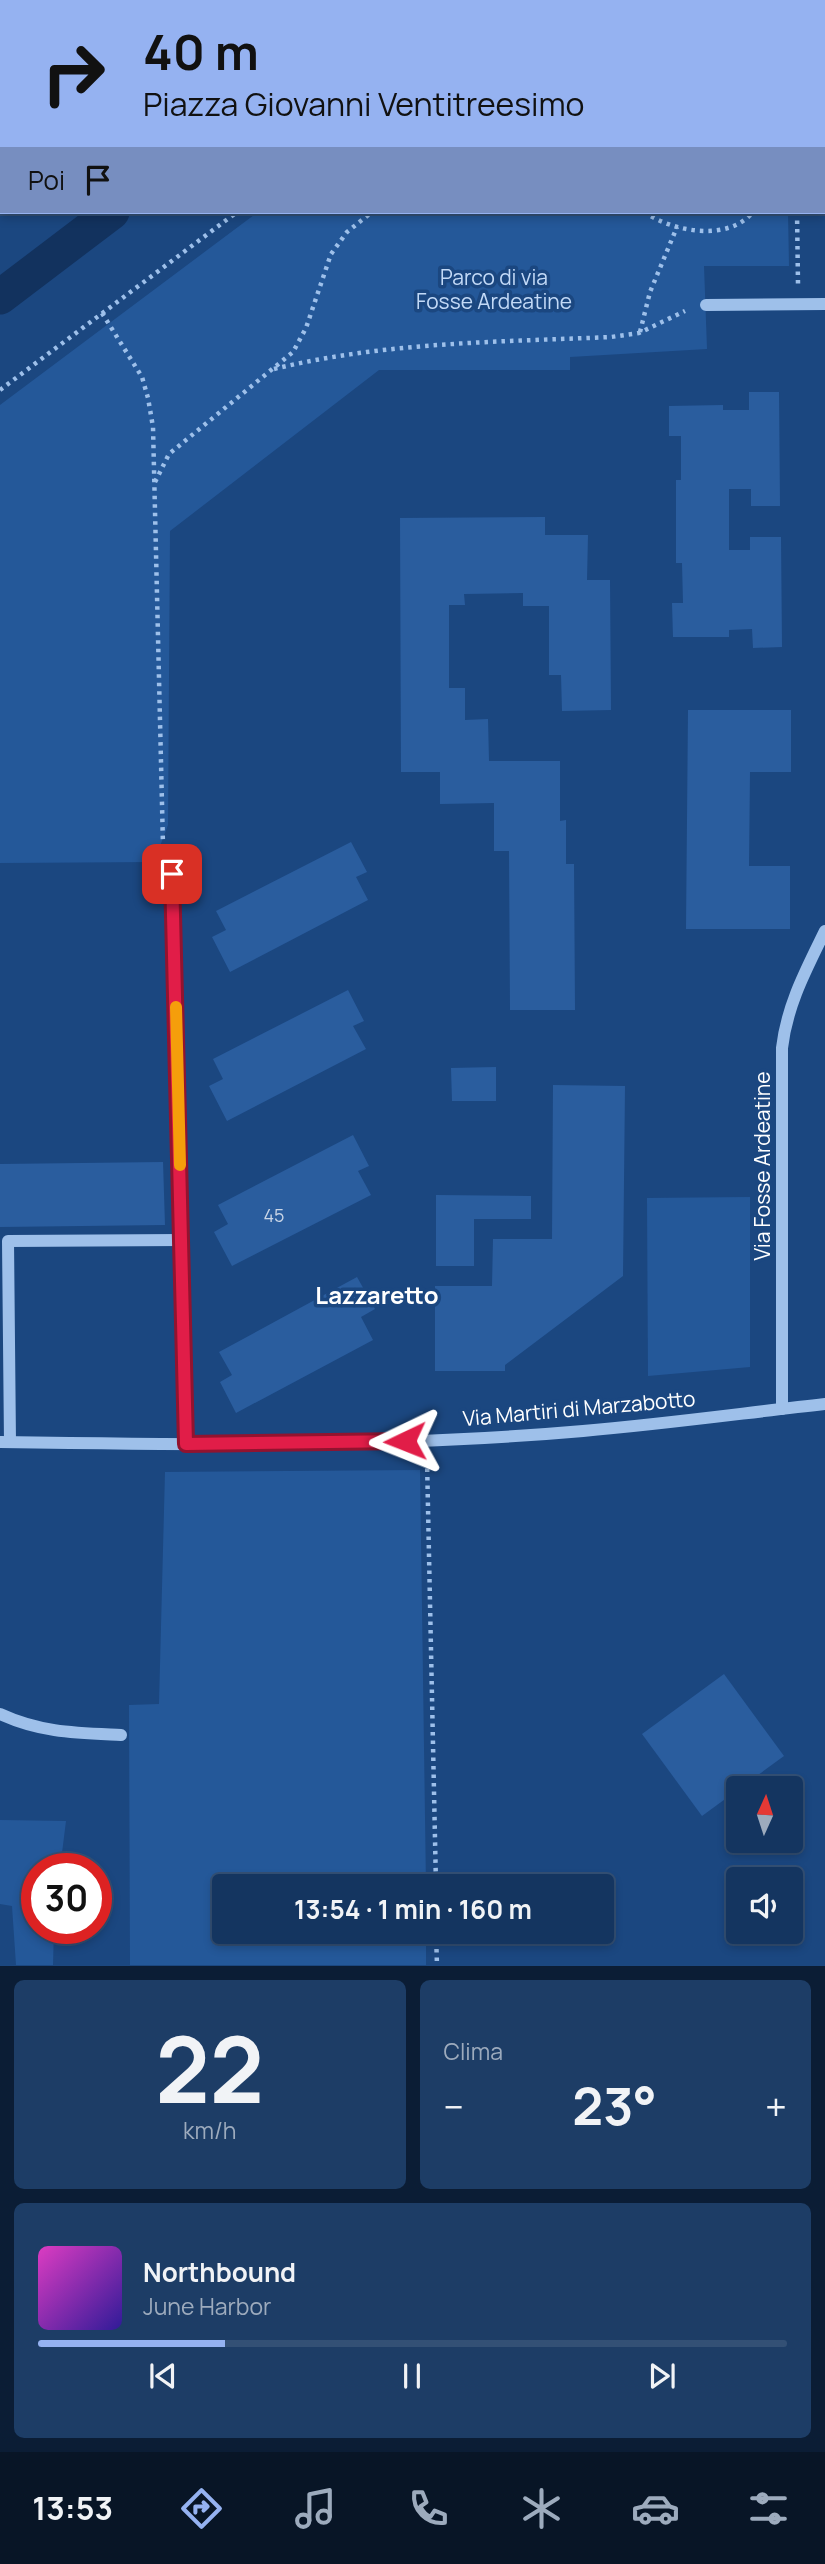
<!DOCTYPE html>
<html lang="it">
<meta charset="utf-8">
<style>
:root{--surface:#143560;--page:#1d3d66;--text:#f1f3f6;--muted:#9dabbd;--line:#335075;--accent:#95b2f1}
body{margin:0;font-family:Manrope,sans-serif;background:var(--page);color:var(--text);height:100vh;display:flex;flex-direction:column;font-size:26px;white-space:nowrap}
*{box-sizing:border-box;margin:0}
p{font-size:23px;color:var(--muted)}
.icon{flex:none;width:38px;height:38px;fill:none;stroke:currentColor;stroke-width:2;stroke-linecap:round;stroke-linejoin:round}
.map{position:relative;height:1966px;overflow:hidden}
.side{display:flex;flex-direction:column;gap:14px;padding:14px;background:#0b1d35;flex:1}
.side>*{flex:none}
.banner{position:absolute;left:0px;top:0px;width:826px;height:214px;box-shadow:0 4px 10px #0003,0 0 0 2px var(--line);background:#95b2f1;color:#111;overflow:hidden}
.needle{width:46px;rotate:3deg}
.fabs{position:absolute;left:726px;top:1776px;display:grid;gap:14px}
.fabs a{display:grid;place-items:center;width:77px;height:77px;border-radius:7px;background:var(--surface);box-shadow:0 4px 10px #0003,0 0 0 2px var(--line);font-size:35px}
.speed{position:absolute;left:21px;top:1853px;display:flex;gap:14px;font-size:35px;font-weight:700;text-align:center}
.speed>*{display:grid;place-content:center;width:91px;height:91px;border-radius:50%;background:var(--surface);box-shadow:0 4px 10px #0003,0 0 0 2px var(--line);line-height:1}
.speed .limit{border:10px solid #d22;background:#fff;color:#111}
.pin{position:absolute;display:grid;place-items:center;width:60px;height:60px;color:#fff;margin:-30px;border-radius:14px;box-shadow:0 4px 10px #0006}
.me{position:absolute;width:77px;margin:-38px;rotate:268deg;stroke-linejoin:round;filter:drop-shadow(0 0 5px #0008)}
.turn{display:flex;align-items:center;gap:24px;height:147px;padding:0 28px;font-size:32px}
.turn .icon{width:91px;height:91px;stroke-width:2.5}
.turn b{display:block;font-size:49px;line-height:60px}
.then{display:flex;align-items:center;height:66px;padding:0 28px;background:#0003;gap:14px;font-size:26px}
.big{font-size:52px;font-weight:700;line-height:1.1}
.side .card{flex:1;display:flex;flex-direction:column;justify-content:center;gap:10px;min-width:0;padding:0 24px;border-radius:10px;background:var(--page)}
.side .dial{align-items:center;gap:0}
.dial b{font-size:91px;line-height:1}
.song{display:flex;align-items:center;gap:21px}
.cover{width:84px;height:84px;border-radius:10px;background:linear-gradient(135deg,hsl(310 70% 55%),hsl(250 70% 35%))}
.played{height:7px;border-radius:4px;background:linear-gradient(90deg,var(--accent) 25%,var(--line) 25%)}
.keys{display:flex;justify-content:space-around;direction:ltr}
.heat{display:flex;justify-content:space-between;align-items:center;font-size:38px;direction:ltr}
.side .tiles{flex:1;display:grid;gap:14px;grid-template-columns:1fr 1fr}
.card:last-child{grid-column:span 2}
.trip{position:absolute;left:212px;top:1874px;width:402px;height:70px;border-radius:7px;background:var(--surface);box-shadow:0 4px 10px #0003,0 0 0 2px var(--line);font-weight:700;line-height:70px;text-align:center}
.menu{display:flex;height:112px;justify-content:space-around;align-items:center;background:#081526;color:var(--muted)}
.menu .icon{width:49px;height:49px}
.menu .on{color:var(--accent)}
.menu b{font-size:32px;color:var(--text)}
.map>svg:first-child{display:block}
</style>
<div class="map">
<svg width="825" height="1966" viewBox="0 0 825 1966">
<rect width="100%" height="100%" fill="#1b4780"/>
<!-- green -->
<g fill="#245899">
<path d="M258,212H788L789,266H704L707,349L570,357V370H379L170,531L168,825L154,862L0,863V405Z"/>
<path d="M750,1197V1367L648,1376L647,1198Z"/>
<path d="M420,1470L426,1886H224V1932H426V1965H130L129,1705L159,1704L165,1472Z"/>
<path d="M0,1820L66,1821L60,1869H37V1928L54,1929L53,1965H16L12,1906L0,1904Z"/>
</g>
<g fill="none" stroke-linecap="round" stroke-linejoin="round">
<!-- canal -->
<g stroke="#12325e" stroke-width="35">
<path d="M390,2L393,0"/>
<path d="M0,297L112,212"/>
</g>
</g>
<!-- building -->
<g fill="#2a5d9e">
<path d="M749,392H779L780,506H751V489H729V550H750V537H781L782,647L753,648L752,629L729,630V637H673L672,603H683L682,563H676V480H681V436H669V406L723,405V410H749Z"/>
<path d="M545,517V535H588L587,580H610L611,710L562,711L561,675H549V606H523V593L464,594L465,605H449V688H465V720L488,719L489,761H560V821L566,820V864H574L575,1010H510L509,851H494V803L440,804V772H401L400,518Z"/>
<path d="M688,710H791V772H750L749,866H790V929H686Z"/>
<path d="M351,842L367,872L356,877L368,900L230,972L212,937L226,930L216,911Z"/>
<path d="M348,990L364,1021L353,1026L366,1049L227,1121L209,1086L223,1079L213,1059Z"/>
<path d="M496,1067V1101H452L451,1068Z"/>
<path d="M553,1085L625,1086L623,1276L505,1365V1371H435V1286H492L493,1239H552Z"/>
<path d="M353,1135L369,1166L358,1171L371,1195L232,1266L214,1232L228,1224L218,1205Z"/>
<path d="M163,1162L165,1225L0,1227V1164Z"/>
<path d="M436,1195L531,1196V1219H474V1266H436Z"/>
<path d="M357,1277L375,1309L361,1317L373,1340L236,1413L220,1382L232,1375L219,1352Z"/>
<path d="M724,1674L784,1756L702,1816L642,1734Z"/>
</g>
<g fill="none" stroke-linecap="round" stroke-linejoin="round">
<!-- path -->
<g stroke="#9ec0ea" stroke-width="4.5" stroke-dasharray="3.5 5" stroke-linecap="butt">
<path d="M274,2L276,0"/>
<path d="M520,2L522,0"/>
<path d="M824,12H825"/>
<path d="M0,209L2,208"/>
<path d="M644,212C673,232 728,242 753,212"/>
<path d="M797,212L798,284"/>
<path d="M102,313L142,377L148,398L153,427L163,846L165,853"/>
<path d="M640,332L650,292L677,227"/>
<path d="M274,369C384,342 498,342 611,337L639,333L685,311"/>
<path d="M0,390L237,212"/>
<path d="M155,482L169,454L293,352L306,328L331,254L347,232L372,212"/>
<path d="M427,1460L436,1886"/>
<path d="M436,1932L437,1966"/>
</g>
<!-- minor -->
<g stroke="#9ec0ea" stroke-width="12">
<path d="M177,2L178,0"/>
<path d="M0,31H2"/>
<path d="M706,305L825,304"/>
<path d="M172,874L186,1444"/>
<path d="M782,1409V1048C787,1005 806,970 825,931"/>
<path d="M0,1442C194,1445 389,1448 583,1431C664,1424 744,1413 825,1404"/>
<path d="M10,1442L8,1241L182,1240"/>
<path d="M0,1714C41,1733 77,1733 121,1735"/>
</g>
</g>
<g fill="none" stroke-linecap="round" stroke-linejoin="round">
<!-- route casing -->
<g stroke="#92132f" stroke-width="18">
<path id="route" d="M172,874L186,1444L405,1441"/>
</g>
<!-- route -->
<use href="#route" stroke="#e11d48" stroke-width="12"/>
<!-- slow -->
<path stroke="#f59e0b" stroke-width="12" d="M176,1007L180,1165"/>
</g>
<g text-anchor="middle" stroke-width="7" stroke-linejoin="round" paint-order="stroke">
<!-- number labels -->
<g font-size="18" fill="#cad6e7">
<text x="274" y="1222">45</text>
</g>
<!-- park labels -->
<g font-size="21" fill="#c3daf7" stroke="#1b4780">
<text x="494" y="285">Parco di via<tspan x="494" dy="24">Fosse Ardeatine</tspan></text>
</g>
<!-- street labels -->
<g font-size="21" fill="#fff" stroke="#1b4780">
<text transform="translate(763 1166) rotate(-90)" y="7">Via Fosse Ardeatine</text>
<text transform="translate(579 1409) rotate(-5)" y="7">Via Martiri di Marzabotto</text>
</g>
<!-- quarter labels -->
<g font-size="24" font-weight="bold" fill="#fff" stroke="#1b4780">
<text x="377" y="1304">Lazzaretto</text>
</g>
</g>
</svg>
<div class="fabs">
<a><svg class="needle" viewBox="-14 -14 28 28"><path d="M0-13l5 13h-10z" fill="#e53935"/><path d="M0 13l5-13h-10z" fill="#9dabbd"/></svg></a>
<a><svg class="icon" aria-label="sound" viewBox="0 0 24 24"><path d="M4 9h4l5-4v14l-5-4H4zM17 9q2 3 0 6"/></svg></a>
</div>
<div class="speed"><div class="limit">30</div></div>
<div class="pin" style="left:172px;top:874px;background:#d93025"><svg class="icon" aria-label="arrive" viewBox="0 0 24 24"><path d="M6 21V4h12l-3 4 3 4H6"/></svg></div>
<svg class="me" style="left:405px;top:1441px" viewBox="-20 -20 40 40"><path d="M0-17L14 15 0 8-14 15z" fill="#e11d48" stroke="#fff" stroke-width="4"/></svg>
<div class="trip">13:54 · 1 min · 160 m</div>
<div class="banner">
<div class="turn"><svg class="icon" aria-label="right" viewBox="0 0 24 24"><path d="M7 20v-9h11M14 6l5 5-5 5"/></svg><div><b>40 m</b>Piazza Giovanni Ventitreesimo</div></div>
<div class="then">Poi<svg class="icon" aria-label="arrive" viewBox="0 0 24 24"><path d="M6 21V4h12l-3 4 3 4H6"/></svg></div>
</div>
</div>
<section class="side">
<div class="tiles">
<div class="card dial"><b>22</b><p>km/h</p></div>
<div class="card"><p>Clima</p>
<div class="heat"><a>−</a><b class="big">23°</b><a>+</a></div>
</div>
<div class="card">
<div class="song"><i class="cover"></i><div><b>Northbound</b><p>June Harbor</p></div></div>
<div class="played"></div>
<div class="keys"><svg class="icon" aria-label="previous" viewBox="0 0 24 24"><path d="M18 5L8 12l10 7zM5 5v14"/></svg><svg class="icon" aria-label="pause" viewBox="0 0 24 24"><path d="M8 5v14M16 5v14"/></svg><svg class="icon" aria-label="next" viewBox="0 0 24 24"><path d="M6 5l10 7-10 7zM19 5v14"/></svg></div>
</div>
</div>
</section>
<nav class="menu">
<b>13:53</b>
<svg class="icon on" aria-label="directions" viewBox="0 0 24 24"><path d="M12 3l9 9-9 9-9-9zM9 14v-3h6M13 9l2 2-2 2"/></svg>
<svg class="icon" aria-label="music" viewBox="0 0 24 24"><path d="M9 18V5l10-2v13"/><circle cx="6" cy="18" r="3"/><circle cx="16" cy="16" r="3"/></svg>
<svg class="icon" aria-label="phone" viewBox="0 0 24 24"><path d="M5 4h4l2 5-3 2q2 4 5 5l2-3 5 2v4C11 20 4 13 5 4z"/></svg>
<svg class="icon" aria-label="climate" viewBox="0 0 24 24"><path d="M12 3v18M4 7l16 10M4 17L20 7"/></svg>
<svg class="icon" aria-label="car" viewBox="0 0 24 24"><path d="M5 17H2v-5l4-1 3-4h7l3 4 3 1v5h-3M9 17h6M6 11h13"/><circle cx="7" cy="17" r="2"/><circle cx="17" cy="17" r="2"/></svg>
<svg class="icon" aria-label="filters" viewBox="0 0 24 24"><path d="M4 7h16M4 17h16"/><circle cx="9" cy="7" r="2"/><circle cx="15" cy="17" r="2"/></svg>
</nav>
